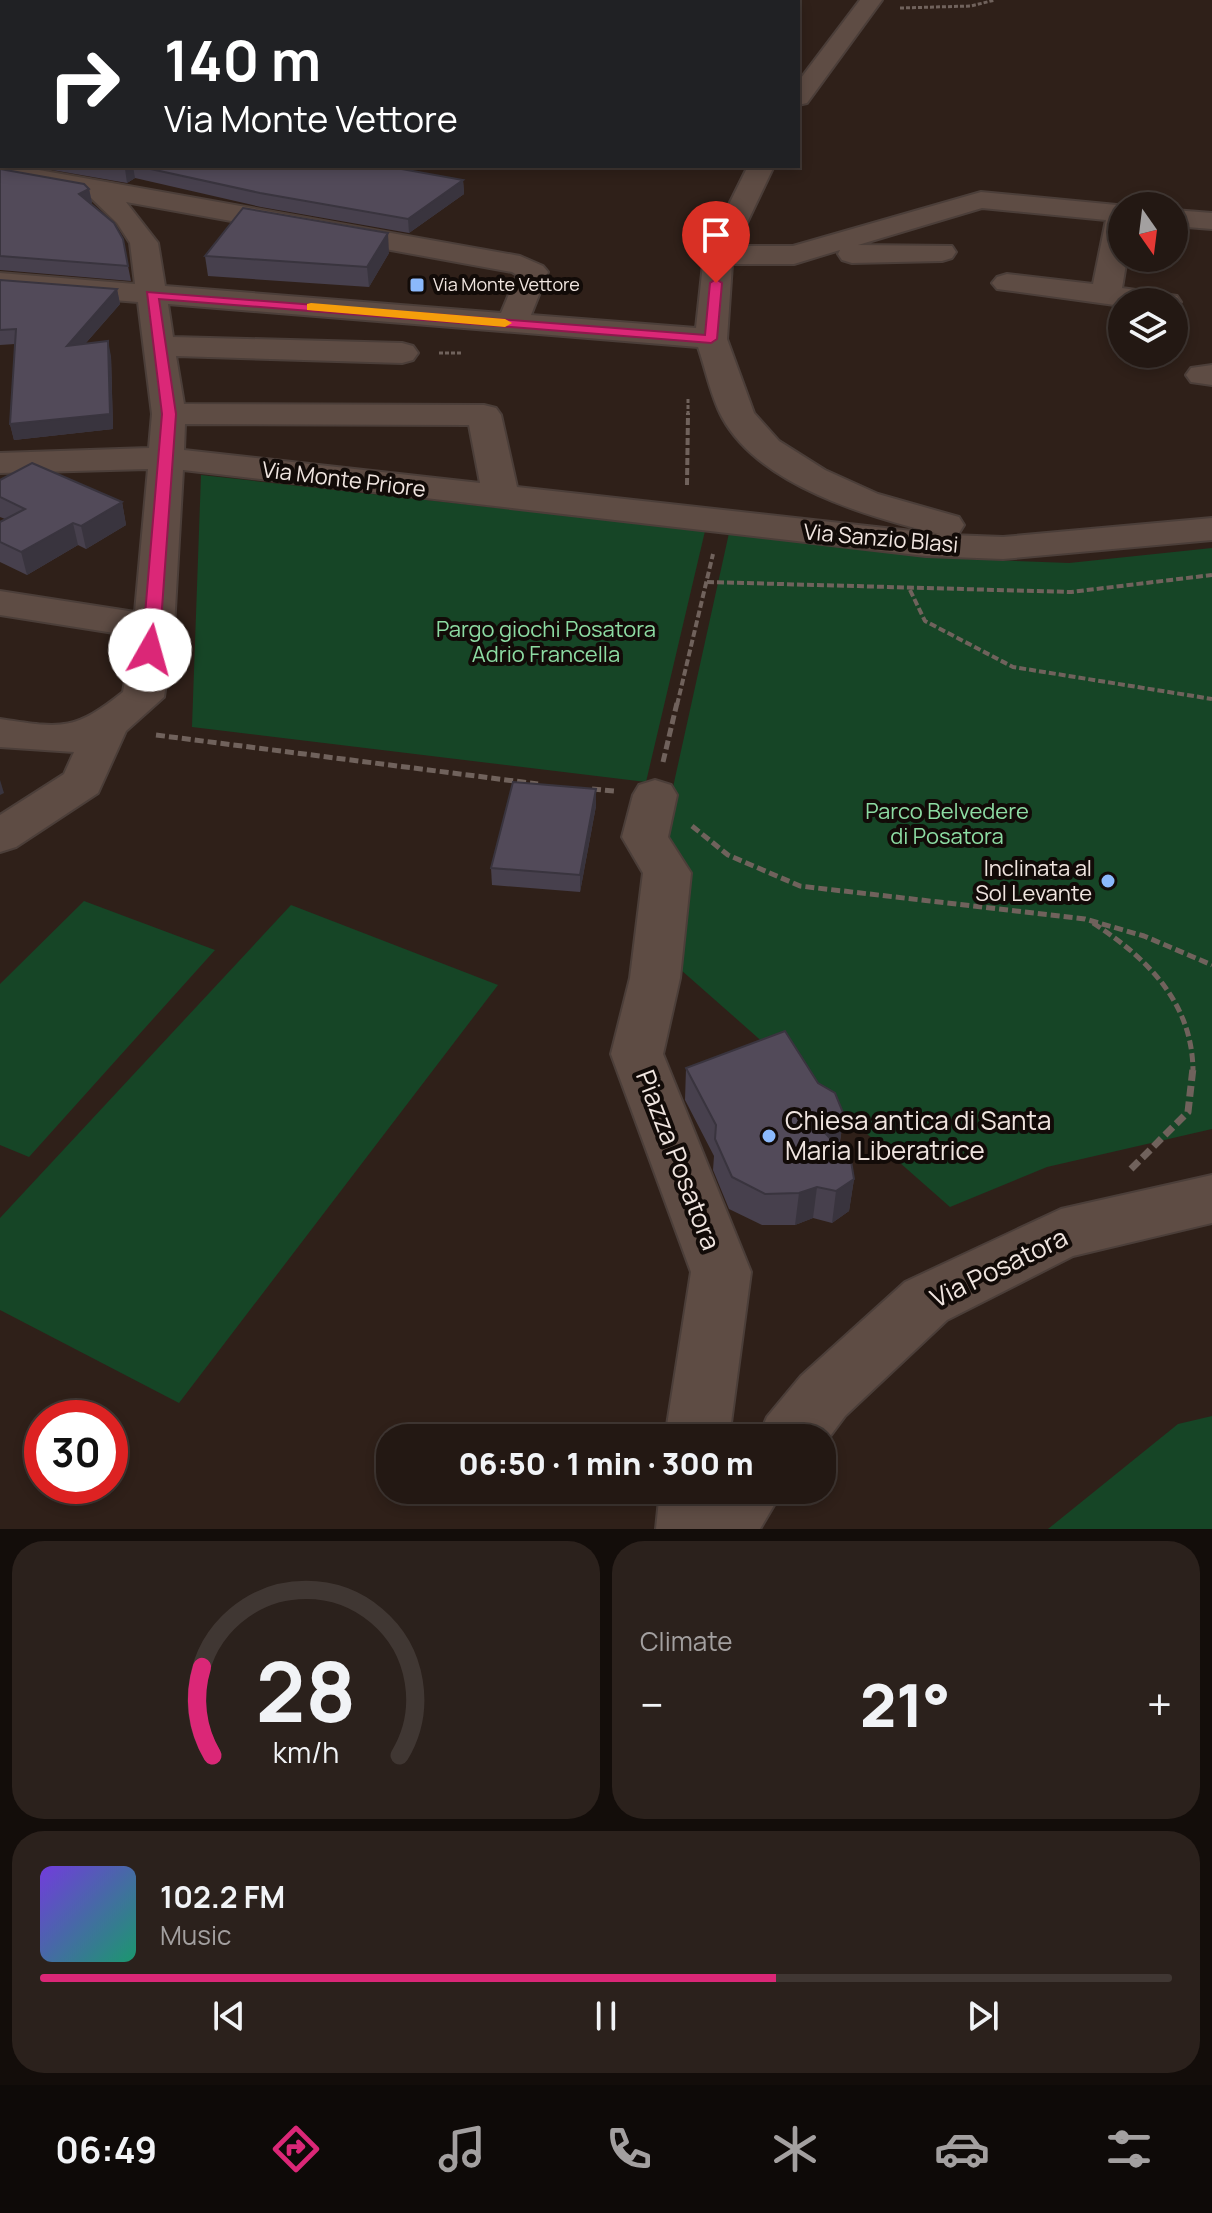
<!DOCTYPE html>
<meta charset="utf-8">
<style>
:root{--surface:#231813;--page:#2b211c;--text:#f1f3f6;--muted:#a3a0a0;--line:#403733;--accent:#db2777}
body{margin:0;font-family:Manrope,sans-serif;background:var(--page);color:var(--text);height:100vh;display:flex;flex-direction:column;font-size:30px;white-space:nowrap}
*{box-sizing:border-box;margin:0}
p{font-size:26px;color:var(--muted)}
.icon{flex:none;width:44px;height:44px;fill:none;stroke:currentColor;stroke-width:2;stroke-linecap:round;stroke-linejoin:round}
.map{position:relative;height:1529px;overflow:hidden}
.sheet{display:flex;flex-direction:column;gap:12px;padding:12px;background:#130d0a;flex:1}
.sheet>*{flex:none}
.top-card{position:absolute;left:0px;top:0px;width:800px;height:168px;box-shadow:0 4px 12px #0003,0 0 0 2px var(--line);background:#202124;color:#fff;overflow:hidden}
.needle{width:52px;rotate:166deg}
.controls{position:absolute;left:1108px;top:192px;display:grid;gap:16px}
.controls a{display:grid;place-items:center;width:80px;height:80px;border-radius:50%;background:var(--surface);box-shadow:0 4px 12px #0003,0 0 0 2px var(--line);font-size:40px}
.speed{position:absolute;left:24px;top:1400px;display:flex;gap:16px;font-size:40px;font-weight:700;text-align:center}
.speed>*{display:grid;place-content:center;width:104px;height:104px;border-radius:50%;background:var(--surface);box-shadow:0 4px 12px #0003,0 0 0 2px var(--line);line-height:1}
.speed .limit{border:12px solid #d22;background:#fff;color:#111}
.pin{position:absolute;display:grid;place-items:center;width:68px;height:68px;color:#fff;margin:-82px -34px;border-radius:50% 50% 50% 0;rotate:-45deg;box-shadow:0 0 8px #0007}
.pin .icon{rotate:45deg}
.me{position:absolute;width:88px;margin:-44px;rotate:7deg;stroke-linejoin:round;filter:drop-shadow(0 0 6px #0008)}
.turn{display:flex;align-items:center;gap:28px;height:168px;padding:0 32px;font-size:36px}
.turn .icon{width:104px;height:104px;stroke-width:2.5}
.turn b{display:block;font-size:56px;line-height:68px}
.big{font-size:60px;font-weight:800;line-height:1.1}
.sheet .card{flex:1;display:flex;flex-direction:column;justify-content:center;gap:12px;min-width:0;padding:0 28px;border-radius:32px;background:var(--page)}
.sheet .dial{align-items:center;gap:0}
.dial svg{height:208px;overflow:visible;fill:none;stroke:var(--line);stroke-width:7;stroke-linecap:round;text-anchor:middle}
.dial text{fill:var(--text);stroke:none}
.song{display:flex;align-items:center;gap:24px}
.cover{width:96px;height:96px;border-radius:12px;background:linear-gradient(135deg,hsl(260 70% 55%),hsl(160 70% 35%))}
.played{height:8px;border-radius:4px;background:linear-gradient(90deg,var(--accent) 65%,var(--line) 65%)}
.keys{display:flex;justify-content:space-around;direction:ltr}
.heat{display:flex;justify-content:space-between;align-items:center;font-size:44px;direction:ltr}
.sheet .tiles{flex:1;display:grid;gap:12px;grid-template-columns:1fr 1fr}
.card:last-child{grid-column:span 2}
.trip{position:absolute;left:376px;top:1424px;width:460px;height:80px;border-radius:32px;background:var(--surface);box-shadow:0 4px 12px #0003,0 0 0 2px var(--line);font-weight:800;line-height:80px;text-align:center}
.menu{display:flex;height:128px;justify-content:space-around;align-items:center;background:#0e0a08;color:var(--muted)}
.menu .icon{width:56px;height:56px}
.menu .on{color:var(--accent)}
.menu b{font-size:36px;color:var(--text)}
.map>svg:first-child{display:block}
</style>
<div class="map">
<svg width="1212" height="1529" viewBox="0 0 1212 1529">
<rect width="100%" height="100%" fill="#2f2019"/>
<!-- green -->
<g fill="#164526">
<path d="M201,475L705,531L646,782L192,727Z"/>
<path d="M729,533L942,558L1069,563L1212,548V1129L1047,1167L950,1207L681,970L685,867L664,828Z"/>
<path d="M84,901L215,950L29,1157L0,1145V984Z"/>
<path d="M291,905L498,985L179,1403L0,1310V1218Z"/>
<path d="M1212,1416V1529H1048L1178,1424Z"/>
</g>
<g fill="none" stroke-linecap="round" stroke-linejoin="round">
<!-- minor casing -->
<g stroke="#4b3e39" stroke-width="4">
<g id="minor">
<path d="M860,0H882L807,103L798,105V82Z"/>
<path d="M0,79H2L0,94Z"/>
<path d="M0,163L520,256L543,266L548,272L531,315L696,328L704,255L748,166H774L736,246H793L981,192L1127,206H1122V258H1127L1122,288L1177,296L1181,302L1177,308L1174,302H1122V306L997,289L992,283L997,277L1007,274L1093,284L1106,220L982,208L858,245L952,246L956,252L952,258L942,261L852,263L842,260L838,254L840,250L794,264H732L727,339L754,413L779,441L825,470L878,494L959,517L964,525L959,533L951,535L1003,537L1212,518V540L1003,559L926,556L183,470L174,627L164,697L126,731L98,793L16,847L0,852V815L64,774L74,752L0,747V719C61,728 73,732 123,692L133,636L0,615V591L135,612L148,469L0,473V453L149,448L152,414L138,302L0,291V273L135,284L130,243L117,223L88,195L0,179ZM126,202L512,272L517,275L501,313L165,286L158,243ZM168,304L698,347C706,370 711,397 722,417C759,486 869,517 939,534L517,487L501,415L496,408L484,405L184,404L176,356L402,363L413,360L418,353L413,346L402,343L173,337ZM185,424L469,425L480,483L184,450Z"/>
<path d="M1174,210L1212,213V229L1174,226Z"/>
<path d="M1212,365V385L1191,382L1186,375L1191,368Z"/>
<path d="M655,780L671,785L677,795L668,837L691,873L680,978L663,1054L751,1272L729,1438H665L691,1272L611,1054L630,978L643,873L622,837L633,795L639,785Z"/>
<path d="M1212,1175V1223L1073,1256L947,1320L845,1416L822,1447V1438H758L767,1417L801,1376L905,1282L1061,1209Z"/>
<path d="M660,1490H783L760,1529H656Z"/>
</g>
</g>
<!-- path-far3 -->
<g stroke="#70625c" stroke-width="3" stroke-dasharray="4 2" stroke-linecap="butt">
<path d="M900,8L971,6L995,0"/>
<path d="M439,353H461"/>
<path d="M688,415V399"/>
</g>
<!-- path-far2 -->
<g stroke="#70625c" stroke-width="4" stroke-dasharray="7 3" stroke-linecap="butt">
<path d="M687,485L688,413"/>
<path d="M707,582L1071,592L1212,575"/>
<path d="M910,590L925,621L1013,667L1212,699"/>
<path d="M677,705L713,554"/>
</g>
<!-- path-far1 -->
<g stroke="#70625c" stroke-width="5" stroke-dasharray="9 4" stroke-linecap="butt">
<path d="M156,735L538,784"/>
<path d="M663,762L677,703"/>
<path d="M592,789L614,791"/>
<path d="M692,826L728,855L800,886L1085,919L1144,936L1212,965"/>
<path d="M1093,923C1147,958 1192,1002 1193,1070"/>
</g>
<!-- path -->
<path stroke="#70625c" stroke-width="7" stroke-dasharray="11 5" stroke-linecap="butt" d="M1131,1169L1188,1112L1193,1068"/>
<!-- minor -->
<use href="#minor" fill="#5e4c44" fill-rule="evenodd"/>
</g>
<!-- wall -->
<g fill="#47404d">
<rect x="0" y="111" width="2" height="50"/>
<path d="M29,166H385L463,180L464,194L409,233L261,207L135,178L127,183Z"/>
<path d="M0,169L89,189L92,203H90L128,266L131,281L0,270Z"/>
<path d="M389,253L369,287L208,276L205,256Z"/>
<path d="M0,280L117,289L120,304L85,344L111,356L113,429L14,440L10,424L15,344L0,345Z"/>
<path d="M0,480L122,502L126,525L86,549L78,545L27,575L0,562V522L5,519L0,517Z"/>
<path d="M596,806L580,892L492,885L491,868Z"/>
<path d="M686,1068L818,1083L844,1115L839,1148L854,1179L849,1211L832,1223L813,1218L795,1225H762L729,1209L713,1170L714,1156L685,1100Z"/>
</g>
<!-- shaded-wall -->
<g fill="#39343e">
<path d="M131,166H133L135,178L127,183L125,169Z"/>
<path d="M463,180L464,194L409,233L408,219Z"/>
<path d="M89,189L92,203L82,208L79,194Z"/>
<path d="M388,233L389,253L369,287L367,267Z"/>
<path d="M117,289L120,304L70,361L67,346Z"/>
<path d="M108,341L111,356L113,429L14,440L10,424Z"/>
<path d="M122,502L126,525L86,549L81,526Z"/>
<path d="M73,523L78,545L27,575L21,552Z"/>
<path d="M0,780L4,793L0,795Z"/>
<path d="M596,789V806L580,892V875Z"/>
<path d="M844,1115L839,1147L822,1166L826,1134Z"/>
<path d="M854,1179L849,1211L832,1223L836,1191Z"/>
<path d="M817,1187L813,1218L795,1225L799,1193Z"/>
</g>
<!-- building -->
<g fill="#524a59" stroke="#39343e" stroke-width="2">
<path d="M0,111H2V149L0,148Z"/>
<path d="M105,166H131L125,169Z"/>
<path d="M137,166H385L463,180L408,219L260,193Z"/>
<path d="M0,169L84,184L89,189L79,194L114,223L123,239L128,266L0,256Z"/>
<path d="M243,208L388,233L367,267L205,256Z"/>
<path d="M0,280L117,289L67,346L108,341L110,414L10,424L16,329L0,330Z"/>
<path d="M32,463L122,502L81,526L73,523L21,552L0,542V522L25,509L0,497V480Z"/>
<path d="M513,782L596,789L580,875L491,868Z"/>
<path d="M785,1031L818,1083L835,1093L844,1115L826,1134L851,1161L854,1179L836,1191L817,1187L799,1193L765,1194L732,1177L715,1139L716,1125L686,1068Z"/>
</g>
<!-- route -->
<path fill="#db2777" stroke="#8e194d" stroke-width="2" d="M716,279L722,283L717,339L711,343L159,299L176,414L159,650L150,655L142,650L162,414L147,292L705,335L710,283Z"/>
<!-- slow -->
<path fill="#f59e0b" d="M311,303L505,319L512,323L505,327L307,310V304Z"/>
<!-- markers -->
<g fill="#8bb9fc" stroke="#120b08" stroke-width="3">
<rect x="409" y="277" width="16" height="16" rx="4"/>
<circle cx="1108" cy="881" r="8"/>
<circle cx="769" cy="1136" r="8"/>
</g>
<g text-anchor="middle" stroke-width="8" stroke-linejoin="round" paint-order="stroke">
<!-- far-poi labels -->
<g font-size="18" fill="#f0e5e0" stroke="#120b08" text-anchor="start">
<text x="433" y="291">Via Monte Vettore</text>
</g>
<!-- street labels -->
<g font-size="22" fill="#f0e5e0" stroke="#120b08">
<text transform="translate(344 479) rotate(7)" y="8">Via Monte Priore</text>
<text transform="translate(881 538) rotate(5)" y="8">Via Sanzio Blasi</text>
</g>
<!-- park labels -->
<g font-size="22" fill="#8ddca3" stroke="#120b08">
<text x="546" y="637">Pargo giochi Posatora<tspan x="546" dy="25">Adrio Francella</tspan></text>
<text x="947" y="819">Parco Belvedere<tspan x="947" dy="25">di Posatora</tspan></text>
</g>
<!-- poi labels -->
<g font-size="22" fill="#f0e5e0" stroke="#120b08" text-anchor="end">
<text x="1092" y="876">Inclinata al<tspan x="1092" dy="25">Sol Levante</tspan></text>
</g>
<!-- near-poi labels -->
<g font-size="26" fill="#f0e5e0" stroke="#120b08" text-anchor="start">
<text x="785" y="1130">Chiesa antica di Santa<tspan x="785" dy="30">Maria Liberatrice</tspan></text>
</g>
<!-- near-street labels -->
<g font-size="26" fill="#f0e5e0" stroke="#120b08">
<text transform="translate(678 1160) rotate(69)" y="9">Piazza Posatora</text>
<text transform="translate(999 1268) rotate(-26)" y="9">Via Posatora</text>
</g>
</g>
</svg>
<div class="controls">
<a><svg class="needle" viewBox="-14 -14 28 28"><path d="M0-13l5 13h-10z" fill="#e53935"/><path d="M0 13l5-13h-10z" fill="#a3a0a0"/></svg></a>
<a><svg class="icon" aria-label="layers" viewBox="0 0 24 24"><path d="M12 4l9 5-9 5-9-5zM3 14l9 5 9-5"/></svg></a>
</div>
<div class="speed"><div class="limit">30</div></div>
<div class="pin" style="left:716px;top:283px;background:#d93025"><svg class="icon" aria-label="arrive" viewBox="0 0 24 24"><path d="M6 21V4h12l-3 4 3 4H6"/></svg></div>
<svg class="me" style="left:150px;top:650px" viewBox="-20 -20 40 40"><circle r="19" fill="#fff"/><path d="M0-13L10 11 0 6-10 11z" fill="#db2777"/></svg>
<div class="trip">06:50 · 1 min · 300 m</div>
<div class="top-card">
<div class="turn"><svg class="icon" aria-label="right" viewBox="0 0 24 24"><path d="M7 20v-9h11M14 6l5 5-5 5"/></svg><div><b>140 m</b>Via Monte Vettore</div></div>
</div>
</div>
<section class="sheet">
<div class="tiles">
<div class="card dial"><svg viewBox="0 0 100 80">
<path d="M14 69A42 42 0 1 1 86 69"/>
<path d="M14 69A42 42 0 0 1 10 35" stroke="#db2777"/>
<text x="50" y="56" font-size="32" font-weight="700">28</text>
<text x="50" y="72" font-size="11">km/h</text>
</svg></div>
<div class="card"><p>Climate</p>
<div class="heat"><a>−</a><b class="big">21°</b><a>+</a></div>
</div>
<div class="card">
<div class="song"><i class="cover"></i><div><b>102.2 FM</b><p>Music</p></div></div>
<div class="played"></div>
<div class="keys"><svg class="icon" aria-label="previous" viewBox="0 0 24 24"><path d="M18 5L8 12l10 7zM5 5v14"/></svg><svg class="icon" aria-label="pause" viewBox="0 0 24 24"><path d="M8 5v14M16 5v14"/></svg><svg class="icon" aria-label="next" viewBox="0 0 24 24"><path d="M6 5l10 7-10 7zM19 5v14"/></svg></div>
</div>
</div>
</section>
<nav class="menu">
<b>06:49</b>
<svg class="icon on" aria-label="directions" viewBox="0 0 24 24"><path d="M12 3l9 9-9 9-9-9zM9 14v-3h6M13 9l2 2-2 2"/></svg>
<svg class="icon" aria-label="music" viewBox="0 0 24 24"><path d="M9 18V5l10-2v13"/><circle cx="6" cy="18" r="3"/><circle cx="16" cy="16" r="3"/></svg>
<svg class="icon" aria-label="phone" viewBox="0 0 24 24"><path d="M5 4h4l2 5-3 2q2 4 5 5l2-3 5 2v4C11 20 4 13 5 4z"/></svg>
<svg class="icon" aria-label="climate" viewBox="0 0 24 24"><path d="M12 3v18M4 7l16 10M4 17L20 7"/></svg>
<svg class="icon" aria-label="car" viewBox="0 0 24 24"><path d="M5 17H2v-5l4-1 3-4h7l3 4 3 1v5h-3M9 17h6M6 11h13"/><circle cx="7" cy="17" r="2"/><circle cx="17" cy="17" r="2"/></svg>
<svg class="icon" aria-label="filters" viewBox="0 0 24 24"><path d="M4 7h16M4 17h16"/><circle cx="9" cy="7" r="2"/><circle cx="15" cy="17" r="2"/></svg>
</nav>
